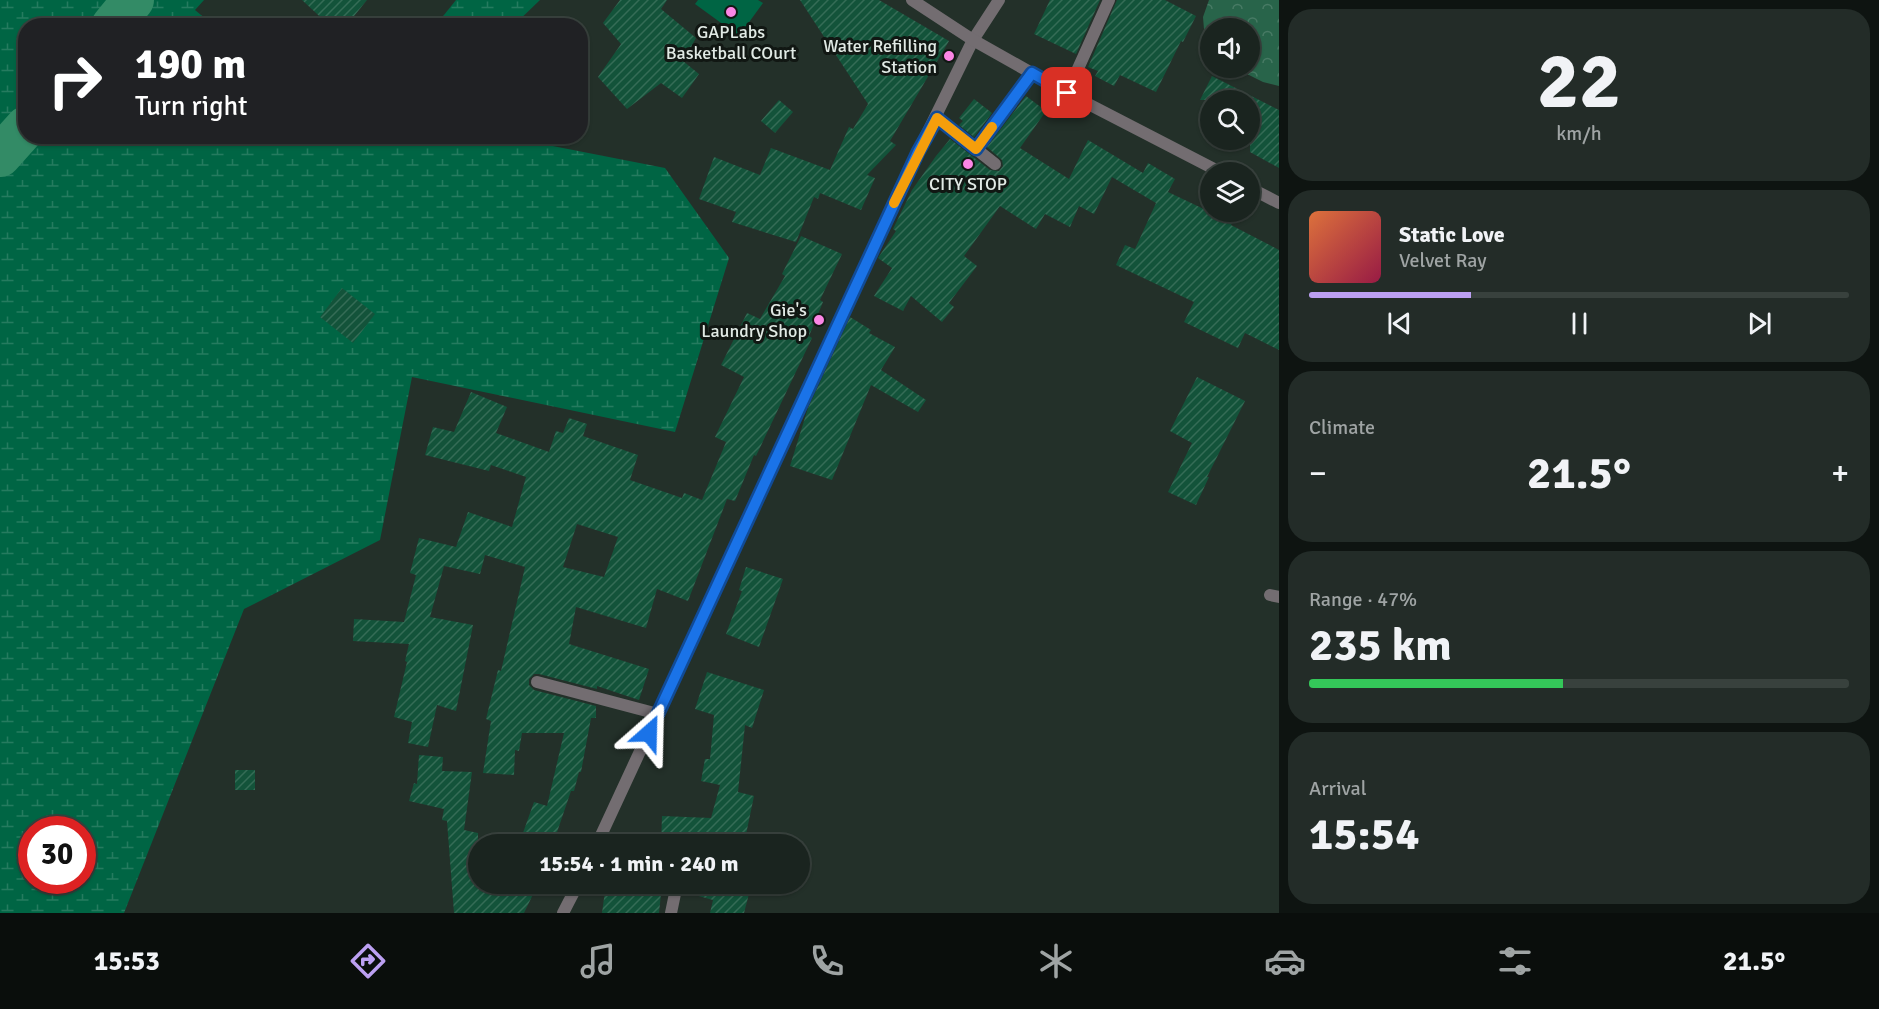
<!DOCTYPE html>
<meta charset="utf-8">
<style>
:root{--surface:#1a241f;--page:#232c28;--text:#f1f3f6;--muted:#9fa4a4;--line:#38413d;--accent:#bca0f2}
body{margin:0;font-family:Signika,sans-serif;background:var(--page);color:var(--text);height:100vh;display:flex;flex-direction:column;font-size:22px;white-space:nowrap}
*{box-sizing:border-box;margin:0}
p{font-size:20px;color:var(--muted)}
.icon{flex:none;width:33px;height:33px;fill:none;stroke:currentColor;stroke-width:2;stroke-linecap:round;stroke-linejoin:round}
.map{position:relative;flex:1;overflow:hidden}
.side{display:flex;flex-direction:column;gap:9px;padding:9px;background:#0e1411;width:600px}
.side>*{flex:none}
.banner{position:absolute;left:18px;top:18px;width:570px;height:126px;border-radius:24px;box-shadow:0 2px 4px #0004,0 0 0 2px var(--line);background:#202124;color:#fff;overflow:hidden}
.controls{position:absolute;left:1200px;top:18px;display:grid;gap:12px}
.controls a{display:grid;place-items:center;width:60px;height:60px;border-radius:50%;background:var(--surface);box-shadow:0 2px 4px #0004,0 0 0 2px var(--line);font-size:30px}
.speed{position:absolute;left:18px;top:816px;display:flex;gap:12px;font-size:30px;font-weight:700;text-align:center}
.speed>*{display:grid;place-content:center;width:78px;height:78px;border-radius:50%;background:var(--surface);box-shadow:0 2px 4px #0004,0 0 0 2px var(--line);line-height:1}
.speed .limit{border:9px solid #d22;background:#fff;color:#111}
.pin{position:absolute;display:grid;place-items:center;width:51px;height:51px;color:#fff;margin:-26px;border-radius:12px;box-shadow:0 3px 9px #0006}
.me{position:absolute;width:66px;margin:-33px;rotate:25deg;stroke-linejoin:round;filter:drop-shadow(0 0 4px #0008)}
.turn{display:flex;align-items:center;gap:21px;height:126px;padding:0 18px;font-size:27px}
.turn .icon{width:78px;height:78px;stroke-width:2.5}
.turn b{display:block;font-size:42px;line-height:51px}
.big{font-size:45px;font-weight:800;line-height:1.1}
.side .widget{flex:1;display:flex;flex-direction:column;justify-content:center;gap:9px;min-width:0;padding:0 21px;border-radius:24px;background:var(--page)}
.side .dial{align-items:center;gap:0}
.dial b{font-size:78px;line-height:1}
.song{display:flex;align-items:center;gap:18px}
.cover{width:72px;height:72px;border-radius:9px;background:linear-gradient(135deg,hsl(20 70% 55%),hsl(340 70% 35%))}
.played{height:6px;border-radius:3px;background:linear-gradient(90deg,var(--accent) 30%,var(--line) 30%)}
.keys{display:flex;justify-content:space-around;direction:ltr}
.heat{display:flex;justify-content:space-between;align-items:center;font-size:33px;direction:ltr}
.charge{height:9px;border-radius:4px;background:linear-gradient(90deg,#34c759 47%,var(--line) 0)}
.trip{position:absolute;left:468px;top:834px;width:342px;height:60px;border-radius:30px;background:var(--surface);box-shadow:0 2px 4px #0004,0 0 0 2px var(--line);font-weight:800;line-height:60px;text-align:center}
.menu{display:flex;height:96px;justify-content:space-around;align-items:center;background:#0a0e0c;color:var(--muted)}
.menu .icon{width:42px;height:42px}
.menu .selected{color:var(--accent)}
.menu b{font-size:27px;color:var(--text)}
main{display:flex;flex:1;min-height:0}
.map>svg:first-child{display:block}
</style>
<main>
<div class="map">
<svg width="1279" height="913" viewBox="0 0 1279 913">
<defs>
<pattern id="forest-crowns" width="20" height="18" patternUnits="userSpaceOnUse" patternTransform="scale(1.5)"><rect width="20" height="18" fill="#28644a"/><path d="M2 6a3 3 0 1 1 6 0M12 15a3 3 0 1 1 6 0" fill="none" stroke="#477a64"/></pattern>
<pattern id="wetland-marsh" width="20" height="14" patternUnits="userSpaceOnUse" patternTransform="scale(1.5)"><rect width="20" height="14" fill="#006544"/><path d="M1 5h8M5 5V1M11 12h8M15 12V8" fill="none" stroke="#257b5f"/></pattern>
<pattern id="building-hatch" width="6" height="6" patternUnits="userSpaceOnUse" patternTransform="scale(1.5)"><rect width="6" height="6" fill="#13533a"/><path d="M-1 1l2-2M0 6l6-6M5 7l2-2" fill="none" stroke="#356c56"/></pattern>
</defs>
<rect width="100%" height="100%" fill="#233029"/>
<!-- forest -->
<path fill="url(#forest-crowns)" d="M1209,0H1279V86L1263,82L1235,68H1250V28H1210V55L1206,53L1203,17Z"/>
<!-- wetland -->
<g fill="url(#wetland-marsh)" fill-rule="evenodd">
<path d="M0,0H204L195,10L213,25L26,26V136H339L345,141L349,136L507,137L665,168L729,258L675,432L412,377L380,540L244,609L124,913H0ZM32,830H82V880H32Z"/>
<path d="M456,0H540L514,25H436Z"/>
</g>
<!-- park -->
<path fill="#006544" d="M698,0H758L763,3L739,36L695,4Z"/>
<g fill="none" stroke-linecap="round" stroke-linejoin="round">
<!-- river -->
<g stroke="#338b66" stroke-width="42">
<path d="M112,26L133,0"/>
<path d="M0,156L26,127"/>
</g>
</g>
<!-- building -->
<g fill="url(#building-hatch)" fill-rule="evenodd">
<path d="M302,0H367L346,26H330Z"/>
<path d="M620,0H667L661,9L696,38L683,61L699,74L682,98L661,83L627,109L598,77L621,44L603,23Z"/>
<path d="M800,0H879L949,41L890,141L896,145L867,175L875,178L861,210L820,193L818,199L814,197L796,242L732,222L736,212L699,199L714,157L760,175L771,148L830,170L849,127L853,129L868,104Z"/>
<path d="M1050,0H1100L1076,54L1034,34Z"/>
<path d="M1117,0H1165L1196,16L1183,42L1181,41L1156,92L1120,75L1114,86L1095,76L1098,71L1088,67Z"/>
<path d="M1212,76L1279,110V168L1250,152V100H1200Z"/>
<path d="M1026,96L1046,111L1020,148L1069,179L1088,140L1143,173L1148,163L1175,179L1168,192L1210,212H1237L1231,225L1279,250V350L1245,333L1238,348L1184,322L1194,302L1116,265L1125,245L1135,249L1156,203L1112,177L1094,214L1079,206L1070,227L1045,214L1036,229L1000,206L964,256L977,266L949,303L954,307L942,322L911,296L903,311L874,296L892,268L878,258L896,231L893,229L912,190L936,156L950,139L990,170L999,171L1003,166L1002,160L987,147Z"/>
<path d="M974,99L992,113L974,137L959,125L963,121L959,118Z"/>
<path d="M779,100L793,112L775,133L761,121Z"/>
<path d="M801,236L842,254L820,300L823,302L809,336L812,338L756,456L754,455L735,501L727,499L688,601L657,589L646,628L576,607L569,644L649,669L639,700L597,686V689L539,674H534L529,679V685L534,690L596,706V718H591L581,772H579L574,791H571L553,844H519L534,802L547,806L564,733H522L519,751L515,750L514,775L483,773L491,721L486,719L498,670L501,671L525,567L485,555L480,574L444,566L430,617L473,625L456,711L437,705L428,747L408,743L412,722L394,717L407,662L405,661L409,644L353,641L354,619L404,622L416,575L410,573L419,538L456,547L468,512L512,527L526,477L491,465L489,471L425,455L433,427L454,432L471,392L507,407L496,433L549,452L556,431L563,433L569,418L587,424L583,436L638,455L630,480L682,498L684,493L702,500L726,442L715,437L744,377L721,365L747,313L760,319L785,276L782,274ZM577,524L618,537L604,577L563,567Z"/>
<path d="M342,288L375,314L353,343L320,317Z"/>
<path d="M850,317L871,330L869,333L895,347L881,370L926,400L918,412L871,385L832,480L790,466L808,408Z"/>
<path d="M1197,377L1245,401L1207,477H1209L1196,505L1168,492L1192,443L1170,431Z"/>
<path d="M746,567L783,579L759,647L726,634L742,591L739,590Z"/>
<path d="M707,672L764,690L752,728L745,725L738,792L754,796L744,844H661L662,816L711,818L720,785L701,781L705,759H710L714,715L695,709Z"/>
<path d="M419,755L443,757L442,771L472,772L464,830L478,833V884H538L524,913H454L447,821L442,820L444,809L409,801L414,783L417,784Z"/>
<rect x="235" y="770" width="20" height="20"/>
<path d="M606,884H662L659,913H602Z"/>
<path d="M685,884H726L750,890L744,913H710L713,900L684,892Z"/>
</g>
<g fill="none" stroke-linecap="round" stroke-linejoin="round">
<!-- service -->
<g stroke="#736d71" stroke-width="12">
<path d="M1067,93L1109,0"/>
<path d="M937,118L995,164"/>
<path d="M976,149L1032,73"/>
</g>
<!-- minor -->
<g stroke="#736d71" stroke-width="12">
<path d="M1270,595L1279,597"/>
<path d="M537,682L658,714"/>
<path d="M597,844L918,152L973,40L999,0"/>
<path d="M563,913L578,884"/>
<path d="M671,913L677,884"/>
</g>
<!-- tertiary -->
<g stroke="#736d71" stroke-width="12">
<path d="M912,0L973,40L1067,93L1220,172"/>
<path d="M1250,188L1279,203"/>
</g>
</g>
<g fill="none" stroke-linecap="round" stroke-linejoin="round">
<!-- route casing -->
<g stroke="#114b97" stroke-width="15">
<path id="route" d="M649,733L918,152L937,118L976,149L1032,73L1067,93"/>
</g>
<!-- route -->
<use href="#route" stroke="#1a73e8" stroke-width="10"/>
<!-- slow -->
<path stroke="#f59e0b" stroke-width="10" d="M894,203L937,118L976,149L992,127"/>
</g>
<!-- markers -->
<g fill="#fb86e5" stroke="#111713" stroke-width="2">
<circle cx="731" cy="12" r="6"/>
<circle cx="949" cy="56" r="6"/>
<circle cx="968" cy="164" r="6"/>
<circle cx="819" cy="320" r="6"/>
</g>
<g text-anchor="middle" stroke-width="6" stroke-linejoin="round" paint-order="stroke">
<!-- poi labels -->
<g font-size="18" fill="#e1eae5" stroke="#111713">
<text x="731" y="38">GAPLabs<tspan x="731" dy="21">Basketball COurt</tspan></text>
<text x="937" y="52" text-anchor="end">Water Refilling<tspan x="937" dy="21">Station</tspan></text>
<text x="968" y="190">CITY STOP</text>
<text x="807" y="316" text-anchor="end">Gie's<tspan x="807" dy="21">Laundry Shop</tspan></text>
</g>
</g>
</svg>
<div class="controls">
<a><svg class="icon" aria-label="sound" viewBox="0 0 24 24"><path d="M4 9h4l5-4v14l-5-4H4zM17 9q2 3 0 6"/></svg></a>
<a><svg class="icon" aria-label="search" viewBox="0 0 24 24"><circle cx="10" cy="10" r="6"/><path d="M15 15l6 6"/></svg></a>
<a><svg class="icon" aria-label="layers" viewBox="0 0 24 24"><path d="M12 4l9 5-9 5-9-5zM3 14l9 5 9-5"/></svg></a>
</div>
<div class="speed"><div class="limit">30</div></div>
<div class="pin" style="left:1067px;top:93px;background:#d93025"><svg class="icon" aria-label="arrive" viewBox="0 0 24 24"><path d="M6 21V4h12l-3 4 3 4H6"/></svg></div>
<svg class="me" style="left:649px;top:733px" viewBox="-20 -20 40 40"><path d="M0-17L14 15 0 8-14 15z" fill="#1a73e8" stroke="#fff" stroke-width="4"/></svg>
<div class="trip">15:54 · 1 min · 240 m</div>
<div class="banner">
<div class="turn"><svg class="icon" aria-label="right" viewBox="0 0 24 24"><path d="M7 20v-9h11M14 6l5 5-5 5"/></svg><div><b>190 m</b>Turn right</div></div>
</div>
</div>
<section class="side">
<div class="widget dial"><b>22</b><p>km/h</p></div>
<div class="widget">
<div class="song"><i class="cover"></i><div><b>Static Love</b><p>Velvet Ray</p></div></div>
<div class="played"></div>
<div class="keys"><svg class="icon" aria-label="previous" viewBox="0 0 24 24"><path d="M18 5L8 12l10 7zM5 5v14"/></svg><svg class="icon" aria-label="pause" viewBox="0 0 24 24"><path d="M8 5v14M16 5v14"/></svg><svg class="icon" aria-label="next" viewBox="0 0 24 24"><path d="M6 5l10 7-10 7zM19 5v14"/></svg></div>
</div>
<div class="widget"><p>Climate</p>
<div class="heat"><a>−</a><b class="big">21.5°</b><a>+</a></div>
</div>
<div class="widget"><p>Range · 47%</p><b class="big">235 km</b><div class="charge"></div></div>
<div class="widget"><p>Arrival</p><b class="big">15:54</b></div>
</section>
</main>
<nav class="menu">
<b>15:53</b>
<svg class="icon selected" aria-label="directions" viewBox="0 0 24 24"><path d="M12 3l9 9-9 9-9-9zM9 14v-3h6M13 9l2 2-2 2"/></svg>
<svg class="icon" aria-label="music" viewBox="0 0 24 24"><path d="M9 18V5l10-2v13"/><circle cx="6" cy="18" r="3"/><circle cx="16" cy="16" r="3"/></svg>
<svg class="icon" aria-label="phone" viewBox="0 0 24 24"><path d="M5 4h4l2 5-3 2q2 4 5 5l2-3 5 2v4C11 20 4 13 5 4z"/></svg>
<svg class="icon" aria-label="climate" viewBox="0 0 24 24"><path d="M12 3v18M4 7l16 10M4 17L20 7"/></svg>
<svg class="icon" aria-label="car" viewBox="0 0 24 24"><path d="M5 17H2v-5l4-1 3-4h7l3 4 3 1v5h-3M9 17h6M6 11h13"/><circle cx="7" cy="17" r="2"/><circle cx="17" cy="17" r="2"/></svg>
<svg class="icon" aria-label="filters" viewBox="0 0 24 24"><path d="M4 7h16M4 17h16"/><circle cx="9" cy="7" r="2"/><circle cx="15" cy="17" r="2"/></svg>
<b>21.5°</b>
</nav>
